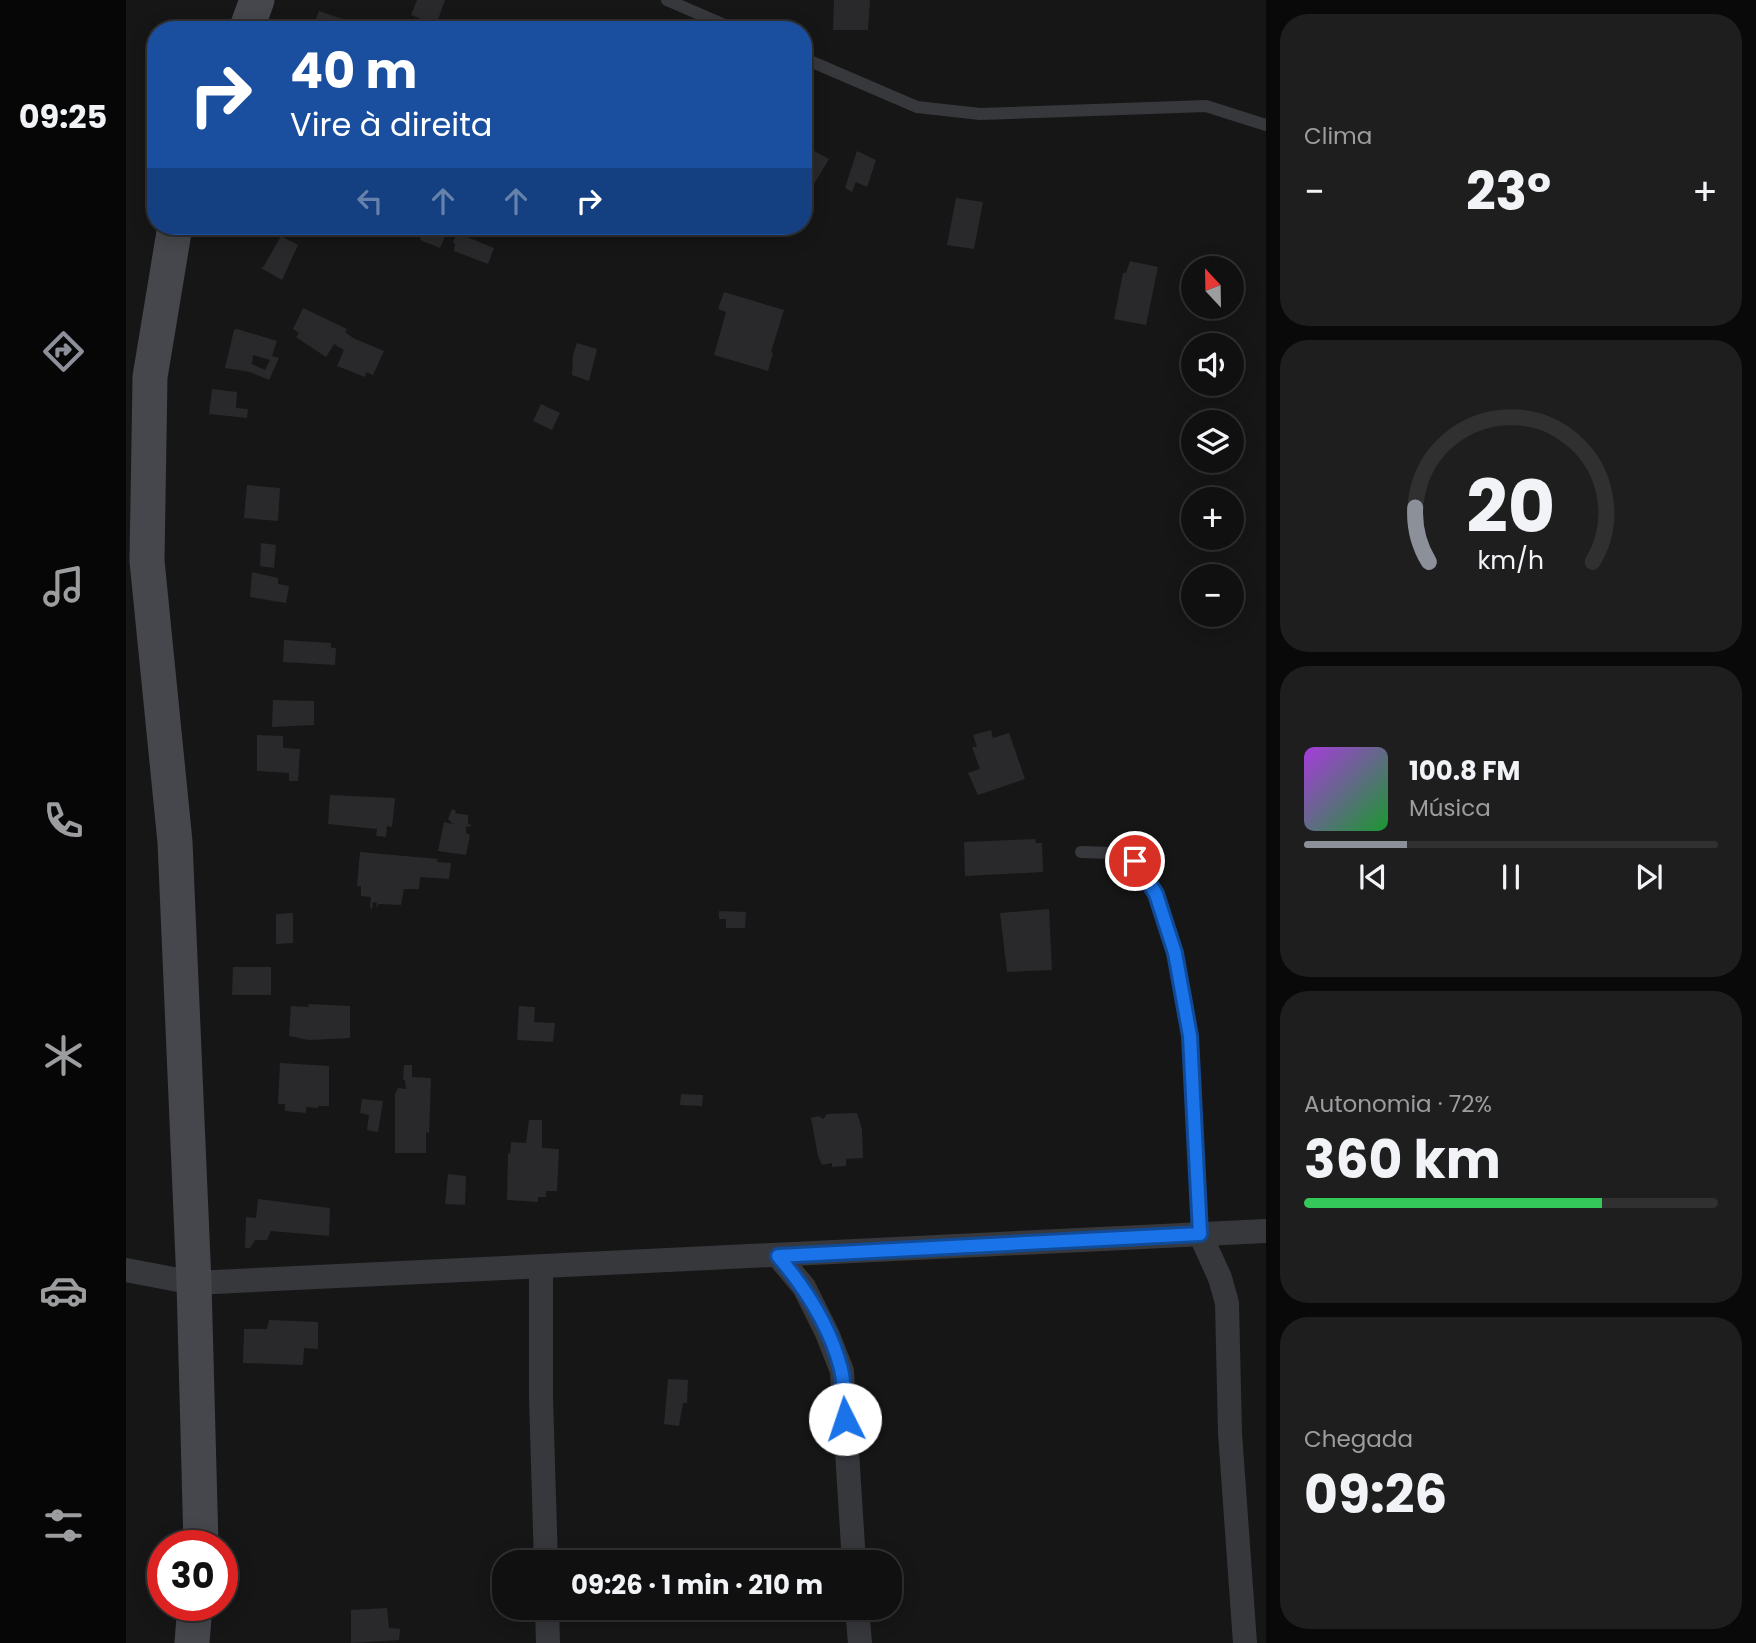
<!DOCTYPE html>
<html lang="pt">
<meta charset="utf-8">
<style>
:root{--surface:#101011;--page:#1e1e1f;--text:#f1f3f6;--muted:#9c9d9f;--line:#303031;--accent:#8c9099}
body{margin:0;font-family:Poppins,sans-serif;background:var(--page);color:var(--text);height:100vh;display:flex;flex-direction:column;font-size:26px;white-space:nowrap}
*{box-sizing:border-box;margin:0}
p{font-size:23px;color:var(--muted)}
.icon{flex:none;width:38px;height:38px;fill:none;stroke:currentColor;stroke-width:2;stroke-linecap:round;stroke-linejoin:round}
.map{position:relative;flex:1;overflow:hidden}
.panel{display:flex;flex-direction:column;gap:14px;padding:14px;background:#090909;width:490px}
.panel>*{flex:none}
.top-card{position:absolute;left:21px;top:21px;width:665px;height:214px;border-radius:28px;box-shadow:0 4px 18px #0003,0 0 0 2px var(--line);background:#1a4fa0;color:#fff;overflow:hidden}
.needle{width:46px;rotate:338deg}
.fabs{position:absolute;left:1055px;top:256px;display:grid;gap:14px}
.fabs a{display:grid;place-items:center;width:63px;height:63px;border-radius:50%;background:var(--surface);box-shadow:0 4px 18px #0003,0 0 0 2px var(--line);font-size:35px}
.speed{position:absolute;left:21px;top:1530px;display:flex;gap:14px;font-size:35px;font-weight:700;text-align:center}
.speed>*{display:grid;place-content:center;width:91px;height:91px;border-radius:50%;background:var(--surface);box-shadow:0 4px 18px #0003,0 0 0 2px var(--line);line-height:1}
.speed .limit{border:10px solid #d22;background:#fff;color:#111}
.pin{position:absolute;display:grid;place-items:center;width:60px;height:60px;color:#fff;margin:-30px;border:4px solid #fff;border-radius:50%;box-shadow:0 2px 7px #0007}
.me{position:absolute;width:77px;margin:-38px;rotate:356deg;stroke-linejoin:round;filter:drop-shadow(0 0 5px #0008)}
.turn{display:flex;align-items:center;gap:24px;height:147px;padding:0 28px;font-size:32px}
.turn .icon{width:91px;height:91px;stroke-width:2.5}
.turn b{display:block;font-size:49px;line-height:60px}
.lanes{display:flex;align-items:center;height:66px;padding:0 28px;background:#0003;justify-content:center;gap:35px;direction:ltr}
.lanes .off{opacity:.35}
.big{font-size:52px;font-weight:700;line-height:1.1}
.panel .widget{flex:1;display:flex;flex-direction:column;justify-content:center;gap:10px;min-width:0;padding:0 24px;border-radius:28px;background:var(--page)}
.panel .dial{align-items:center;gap:0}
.dial svg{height:182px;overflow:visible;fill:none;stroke:var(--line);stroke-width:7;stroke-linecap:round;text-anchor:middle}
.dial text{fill:var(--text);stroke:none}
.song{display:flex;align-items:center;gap:21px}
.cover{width:84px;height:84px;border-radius:10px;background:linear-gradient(135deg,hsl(280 70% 55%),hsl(130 70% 35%))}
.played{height:7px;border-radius:4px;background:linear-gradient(90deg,var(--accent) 25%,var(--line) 25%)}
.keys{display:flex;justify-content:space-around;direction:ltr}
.heat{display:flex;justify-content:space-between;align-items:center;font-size:38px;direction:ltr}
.charge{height:10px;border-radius:5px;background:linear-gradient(90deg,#34c759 72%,var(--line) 0)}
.trip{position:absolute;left:366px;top:1550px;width:410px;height:70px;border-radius:28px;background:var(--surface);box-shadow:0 4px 18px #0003,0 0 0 2px var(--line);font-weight:700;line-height:70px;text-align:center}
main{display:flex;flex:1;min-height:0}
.menu{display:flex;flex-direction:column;width:126px;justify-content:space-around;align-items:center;background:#060607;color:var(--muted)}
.menu .icon{width:49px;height:49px}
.menu .on{color:var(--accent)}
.menu b{font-size:32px;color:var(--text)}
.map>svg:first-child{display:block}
</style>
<main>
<nav class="menu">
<b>09:25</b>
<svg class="icon on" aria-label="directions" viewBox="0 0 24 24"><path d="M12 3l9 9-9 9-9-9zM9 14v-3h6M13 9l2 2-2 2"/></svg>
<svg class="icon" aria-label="music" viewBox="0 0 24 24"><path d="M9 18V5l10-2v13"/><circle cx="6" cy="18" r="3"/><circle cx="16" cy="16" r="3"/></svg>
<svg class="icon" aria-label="phone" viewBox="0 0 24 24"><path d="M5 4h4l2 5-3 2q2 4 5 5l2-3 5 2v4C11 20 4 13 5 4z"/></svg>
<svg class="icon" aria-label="climate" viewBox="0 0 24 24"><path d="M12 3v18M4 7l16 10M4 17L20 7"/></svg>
<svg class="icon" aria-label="car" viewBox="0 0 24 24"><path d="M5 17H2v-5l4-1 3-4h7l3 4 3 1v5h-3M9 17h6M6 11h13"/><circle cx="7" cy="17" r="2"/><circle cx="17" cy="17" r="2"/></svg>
<svg class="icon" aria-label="filters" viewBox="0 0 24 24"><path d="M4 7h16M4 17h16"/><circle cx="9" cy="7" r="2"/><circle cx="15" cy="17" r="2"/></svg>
</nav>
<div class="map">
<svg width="1140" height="1643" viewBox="0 0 1140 1643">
<rect width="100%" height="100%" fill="#161617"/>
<!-- building -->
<g fill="#29292b" fill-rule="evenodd">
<path d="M291,0H319L310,25L285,15Z"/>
<path d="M708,0H744L742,30H707Z"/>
<path d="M193,11L234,25L232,30H186Z"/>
<path d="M677,145L703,159L688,184L677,178Z"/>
<path d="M731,151L750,160L741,187L730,182L726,192L719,188Z"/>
<path d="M830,198L857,202L848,249L821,245Z"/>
<path d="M298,226L321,232L314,248L294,240Z"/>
<path d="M331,233L368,248L362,264L328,251L329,244L327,242Z"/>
<path d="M155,236L172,245L156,280L135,268L138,266Z"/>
<path d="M1004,261L1032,267L1020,325L988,319L997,273H1000Z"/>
<path d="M598,292L658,310L645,352L647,353L642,371L588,355L600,312L592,309Z"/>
<path d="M177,308L221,329L219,332L227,338L258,351L247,375L240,372L239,377L211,366L218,350L208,344L200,357L170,337L173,333L167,329Z"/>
<path d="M111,329L151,341L146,356L153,358L143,380L124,372L99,368L108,330ZM127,355L144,360L139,370L126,364Z"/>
<path d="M451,343L471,349L463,381L446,375L447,355Z"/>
<path d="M86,389L111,392L110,408L122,409L121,418L83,414Z"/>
<path d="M415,404L434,413L426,430L407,421Z"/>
<path d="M121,485L154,488L152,521L118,518Z"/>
<path d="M135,543L150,545L148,568L134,566Z"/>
<path d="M126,572L152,578V584L163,586L160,603L124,597Z"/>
<path d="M158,640L205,643V648H210L209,665L157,662Z"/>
<path d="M147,700L188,701V725L146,727Z"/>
<path d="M865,730L867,738L883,733L899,779L852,795L842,773L854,769L846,747H851L847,735Z"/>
<path d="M131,735L157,736V748L174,749L172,781H163V773L131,771Z"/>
<path d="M204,795L269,798L266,827L261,826L260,837L250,836L251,829L202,824Z"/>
<path d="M326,809L330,811L329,813L342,815V823L346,826L340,827V833L344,835L340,855L312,851L318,822L327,824L322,819Z"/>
<path d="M909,839L910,843H916L917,872L839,876L838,842Z"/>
<path d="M234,852L312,859L311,862L325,863L323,879L294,877L293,889H278L275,905L253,904L250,908L251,903L247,902L246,909L244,908L245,897L235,896V886H231Z"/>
<path d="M923,909L926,970L881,972L874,913Z"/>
<path d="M593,911L620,912L619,928H600V919H593Z"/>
<path d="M167,913V943L150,944V914Z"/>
<path d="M107,967H145V995H106Z"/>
<path d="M182,1004L224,1006V1038L183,1040L163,1036L165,1006L183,1007Z"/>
<path d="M393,1006L409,1007L408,1022L429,1023L427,1042L391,1040Z"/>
<path d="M154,1063L203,1066V1106H192V1108L180,1107V1113L159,1111V1104H152Z"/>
<path d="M278,1065H286V1077L305,1078L303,1133L300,1132V1153H269V1094L272,1088L280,1089L279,1080H277Z"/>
<path d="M555,1094L577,1095L576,1106L554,1105Z"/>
<path d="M236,1099L257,1101L252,1132L241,1130L243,1115L234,1113Z"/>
<path d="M731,1113L736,1129L737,1158L720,1159V1166L706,1167V1163L696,1165L692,1156L685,1118L693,1116L697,1119L701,1114Z"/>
<path d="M403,1120H416V1148L433,1149L431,1191H420V1197H412V1202L381,1200L382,1153L384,1154L385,1142L400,1143Z"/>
<path d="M322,1174L340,1176L339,1205L319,1204Z"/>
<path d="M132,1199L204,1208L203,1236L145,1231L141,1240H129L124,1248H119L120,1217L130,1218Z"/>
<path d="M143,1320L192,1322V1349L178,1348L177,1365L117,1363L118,1329H141Z"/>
<path d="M542,1379L562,1380L561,1403H557L553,1426L538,1424Z"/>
<path d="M261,1608L263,1628L274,1629L273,1640L225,1643V1610Z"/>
</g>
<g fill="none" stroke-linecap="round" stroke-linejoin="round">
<!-- lane -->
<g stroke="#37383c" stroke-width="12">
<path d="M541,0L610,30"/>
<path d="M677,58L791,107L854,114L1080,106L1140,125"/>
<path d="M955,852L986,853L1009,861L1030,894L1049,953L1064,1036L1074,1234"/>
</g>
<!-- street -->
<g stroke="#37383c" stroke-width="24">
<path d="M1074,1234L1094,1278L1101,1303L1104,1433L1119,1643"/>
<path d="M652,1256L678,1287L701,1333L716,1371L728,1563"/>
<path d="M415,1268V1398L420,1563"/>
<path d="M0,1270L68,1283L1140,1231"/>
<path d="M421,1608L422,1643"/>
<path d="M731,1608L734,1643"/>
</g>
<!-- secondary -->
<g stroke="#45474c" stroke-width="35">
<path d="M120,30L131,0"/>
<path d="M49,226L24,377L21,561L49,842L68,1283L75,1545"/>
<path d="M66,1643L69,1605"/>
</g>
</g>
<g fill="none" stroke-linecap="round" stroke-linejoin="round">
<!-- route casing -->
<g stroke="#114b97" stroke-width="18">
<path id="route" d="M719,1419C718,1403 719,1385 715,1369C704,1326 680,1289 652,1256L1074,1234L1064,1036L1049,953L1030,894L1009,861"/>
</g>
<!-- route -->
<use href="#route" stroke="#1a73e8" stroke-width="12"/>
</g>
</svg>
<div class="fabs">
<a><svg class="needle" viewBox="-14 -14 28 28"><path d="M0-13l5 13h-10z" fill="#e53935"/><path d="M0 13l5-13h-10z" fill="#9c9d9f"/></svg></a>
<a><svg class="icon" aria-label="sound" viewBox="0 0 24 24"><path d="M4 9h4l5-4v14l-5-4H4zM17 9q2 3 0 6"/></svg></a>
<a><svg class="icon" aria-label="layers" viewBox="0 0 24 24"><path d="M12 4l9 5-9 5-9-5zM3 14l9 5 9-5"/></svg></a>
<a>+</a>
<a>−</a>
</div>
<div class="speed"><div class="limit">30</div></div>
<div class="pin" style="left:1009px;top:861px;background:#d93025"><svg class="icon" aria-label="arrive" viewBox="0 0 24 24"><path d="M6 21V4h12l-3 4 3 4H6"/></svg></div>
<svg class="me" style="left:719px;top:1419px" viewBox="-20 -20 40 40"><circle r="19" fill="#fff"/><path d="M0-13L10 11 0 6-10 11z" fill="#1a73e8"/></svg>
<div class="trip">09:26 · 1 min · 210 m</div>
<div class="top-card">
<div class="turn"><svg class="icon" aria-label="right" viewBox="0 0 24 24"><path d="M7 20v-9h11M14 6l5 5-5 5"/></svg><div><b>40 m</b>Vire à direita</div></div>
<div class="lanes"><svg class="icon off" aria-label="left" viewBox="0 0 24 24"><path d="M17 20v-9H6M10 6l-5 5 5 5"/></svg><svg class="icon off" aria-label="ahead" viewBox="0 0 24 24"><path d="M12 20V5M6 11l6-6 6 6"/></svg><svg class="icon off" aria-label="ahead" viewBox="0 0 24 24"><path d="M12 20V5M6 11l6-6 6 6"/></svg><svg class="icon" aria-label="right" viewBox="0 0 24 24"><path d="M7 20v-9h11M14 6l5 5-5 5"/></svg></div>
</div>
</div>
<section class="panel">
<div class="widget"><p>Clima</p>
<div class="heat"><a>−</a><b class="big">23°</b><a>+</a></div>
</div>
<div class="widget dial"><svg viewBox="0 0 100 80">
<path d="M14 69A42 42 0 1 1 86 69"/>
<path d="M14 69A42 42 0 0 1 8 45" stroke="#8c9099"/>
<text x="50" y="56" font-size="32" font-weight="700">20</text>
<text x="50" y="72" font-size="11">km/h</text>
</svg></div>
<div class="widget">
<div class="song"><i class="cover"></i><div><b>100.8 FM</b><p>Música</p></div></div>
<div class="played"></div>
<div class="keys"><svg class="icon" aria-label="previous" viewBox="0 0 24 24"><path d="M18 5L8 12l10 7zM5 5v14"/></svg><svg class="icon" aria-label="pause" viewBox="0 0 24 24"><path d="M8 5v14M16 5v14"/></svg><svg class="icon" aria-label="next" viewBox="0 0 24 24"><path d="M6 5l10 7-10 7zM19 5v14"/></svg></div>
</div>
<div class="widget"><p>Autonomia · 72%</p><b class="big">360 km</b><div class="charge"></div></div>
<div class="widget"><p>Chegada</p><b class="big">09:26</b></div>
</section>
</main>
